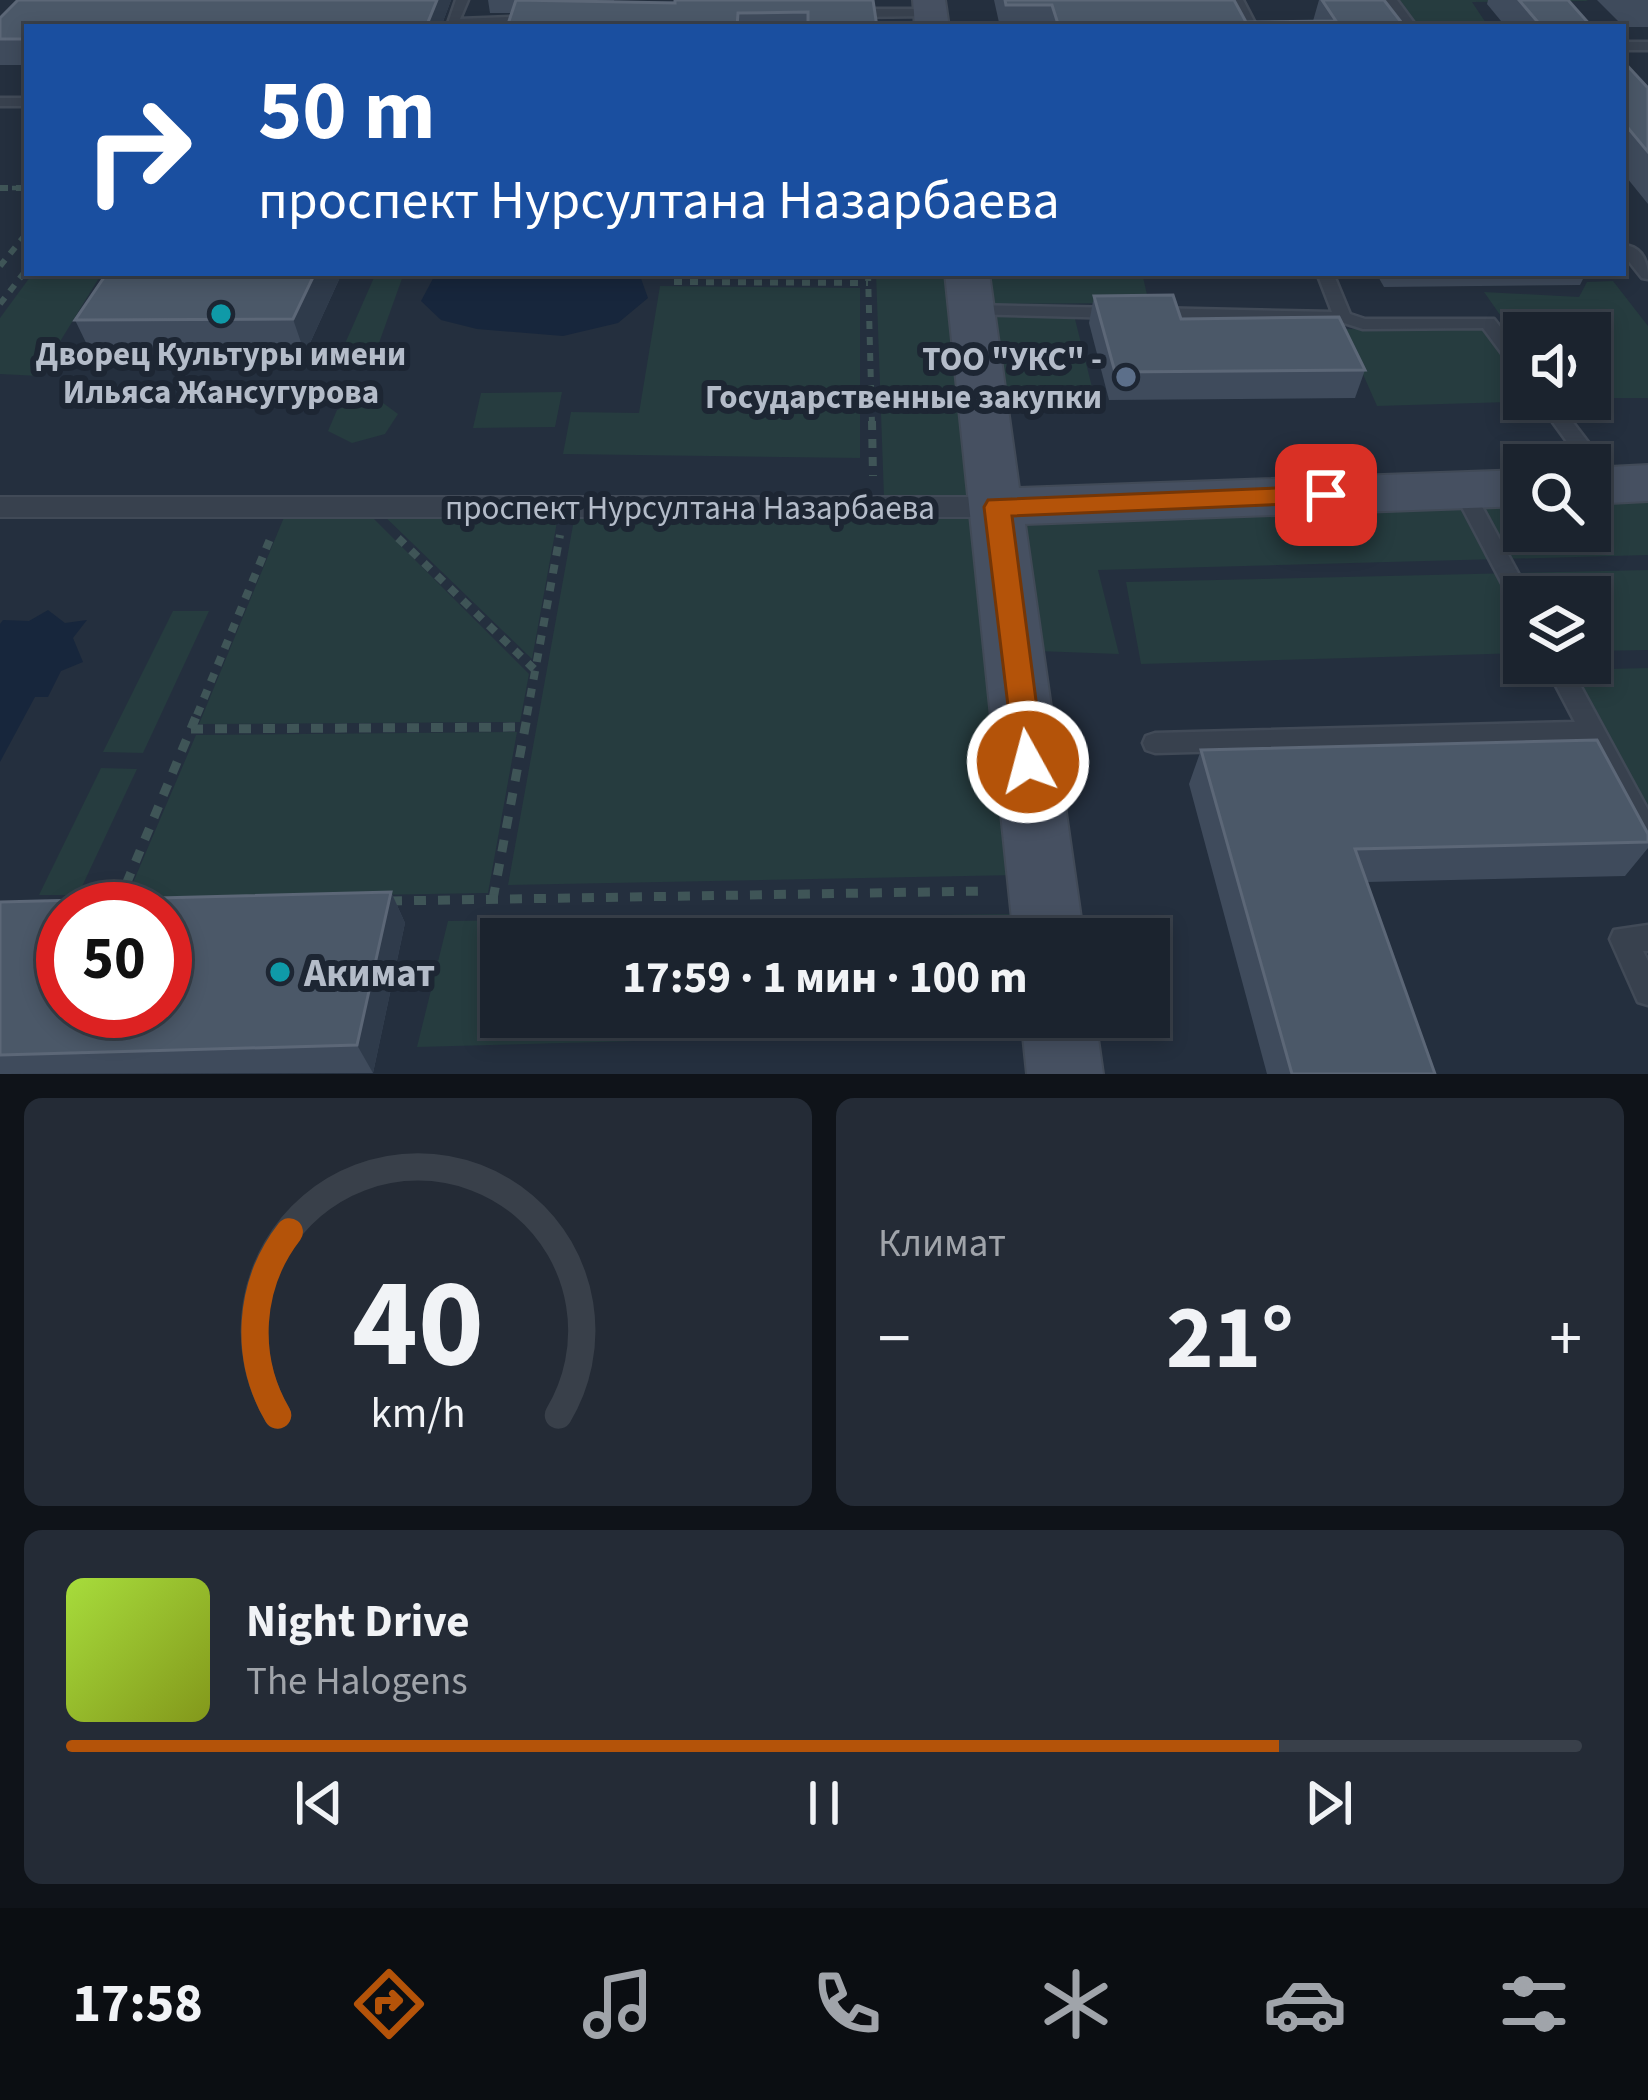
<!DOCTYPE html>
<html lang="ru">
<meta charset="utf-8">
<style>
:root{--surface:#1b232e;--page:#242b36;--text:#f1f3f6;--muted:#a0a4aa;--line:#39404a;--accent:#b45309}
body{margin:0;font-family:"Source Sans 3",sans-serif;background:var(--page);color:var(--text);height:100vh;display:flex;flex-direction:column;font-size:45px;white-space:nowrap}
*{box-sizing:border-box;margin:0}
p{font-size:39px;color:var(--muted)}
.icon{flex:none;width:66px;height:66px;fill:none;stroke:currentColor;stroke-width:2;stroke-linecap:round;stroke-linejoin:round}
.map{position:relative;height:1074px;overflow:hidden}
.drawer{display:flex;flex-direction:column;gap:24px;padding:24px;background:#0f1319;flex:1}
.drawer>*{flex:none}
.hud{position:absolute;left:24px;top:24px;width:1602px;height:252px;border-radius:0px;box-shadow:0 6px 18px #0003,0 0 0 3px var(--line);background:#1a4fa0;color:#fff;overflow:hidden}
.controls{position:absolute;left:1503px;top:312px;display:grid;gap:24px}
.controls a{display:grid;place-items:center;width:108px;height:108px;border-radius:0px;background:var(--surface);box-shadow:0 6px 18px #0003,0 0 0 3px var(--line);font-size:60px}
.speed{position:absolute;left:36px;top:882px;display:flex;gap:24px;font-size:60px;font-weight:700;text-align:center}
.speed>*{display:grid;place-content:center;width:156px;height:156px;border-radius:50%;background:var(--surface);box-shadow:0 6px 18px #0003,0 0 0 3px var(--line);line-height:1}
.speed .limit{border:18px solid #d22;background:#fff;color:#111}
.pin{position:absolute;display:grid;place-items:center;width:102px;height:102px;color:#fff;margin:-51px;border-radius:24px;box-shadow:0 6px 18px #0006}
.me{position:absolute;width:132px;margin:-66px;rotate:353deg;stroke-linejoin:round;filter:drop-shadow(0 0 9px #0008)}
.turn{display:flex;align-items:center;gap:42px;height:252px;padding:0 36px;font-size:54px}
.turn .icon{width:156px;height:156px;stroke-width:2.5}
.turn b{display:block;font-size:84px;line-height:102px}
.big{font-size:90px;font-weight:700;line-height:1.1}
.drawer .tile{flex:1;display:flex;flex-direction:column;justify-content:center;gap:18px;min-width:0;padding:0 42px;border-radius:18px;background:var(--page)}
.drawer .dial{align-items:center;gap:0}
.dial svg{height:312px;overflow:visible;fill:none;stroke:var(--line);stroke-width:7;stroke-linecap:round;text-anchor:middle}
.dial text{fill:var(--text);stroke:none}
.song{display:flex;align-items:center;gap:36px}
.cover{width:144px;height:144px;border-radius:18px;background:linear-gradient(135deg,hsl(80 70% 55%),hsl(70 70% 35%))}
.played{height:12px;border-radius:6px;background:linear-gradient(90deg,var(--accent) 80%,var(--line) 80%)}
.keys{display:flex;justify-content:space-around;direction:ltr}
.heat{display:flex;justify-content:space-between;align-items:center;font-size:66px;direction:ltr}
.drawer .tiles{flex:1;display:grid;gap:24px;grid-template-columns:1fr 1fr}
.tile:last-child{grid-column:span 2}
.trip{position:absolute;left:480px;top:918px;width:690px;height:120px;border-radius:0px;background:var(--surface);box-shadow:0 6px 18px #0003,0 0 0 3px var(--line);font-weight:700;line-height:120px;text-align:center}
.menu{display:flex;height:192px;justify-content:space-around;align-items:center;background:#0b0e12;color:var(--muted)}
.menu .icon{width:84px;height:84px}
.menu .active{color:var(--accent)}
.menu b{font-size:54px;color:var(--text)}
.map>svg:first-child{display:block}
</style>
<div class="map">
<svg width="1648" height="1074" viewBox="0 0 1648 1074">
<rect width="100%" height="100%" fill="#242f3e"/>
<!-- green -->
<g fill="#263c3f">
<path d="M1389,0H1586L1588,1L1472,2L1488,26L1546,27H1410Z"/>
<path d="M33,273H102L39,376L0,374V318Z"/>
<path d="M376,273H404L374,357L340,355Z"/>
<path d="M876,273H956L986,499L884,498Z"/>
<path d="M976,273H1142L1149,303L982,304Z"/>
<path d="M1613,281L1648,326V398H1590V333H1524V349L1484,292L1579,297L1587,282Z"/>
<path d="M660,286L860,288V458L563,454L571,412L639,413Z"/>
<path d="M1074,315L1098,411H999L979,316Z"/>
<path d="M1343,329L1485,330L1524,380V399L1540,401L1377,406Z"/>
<path d="M562,392L555,427L473,428L481,393Z"/>
<path d="M379,400L398,414L385,434L352,443L328,431L337,410L357,401Z"/>
<path d="M1648,494V555L1098,570L1119,654L1037,651L1017,517L1524,498V531H1590V496Z"/>
<path d="M362,507L529,674L520,722L199,724L287,510Z"/>
<path d="M378,510L559,511L532,659Z"/>
<path d="M575,514L976,519L1019,875L508,885Z"/>
<path d="M1648,570V650L1590,651V597H1524V653L1141,664L1126,582Z"/>
<path d="M173,611H209L143,753L103,752Z"/>
<path d="M1648,668V805L1570,670Z"/>
<path d="M517,732L488,893L126,899L196,735Z"/>
<path d="M101,768L137,769L78,895H39Z"/>
<path d="M1028,914L1031,939H501V1017H1041L1042,1030L417,1047L448,921Z"/>
</g>
<!-- water -->
<g fill="#17263c">
<path d="M436,273H639L648,298L618,323L563,336L477,329L441,320L421,301Z"/>
<path d="M48,610L65,623L87,620L73,638L83,662L61,671L48,697H35L0,762V624L3,620L29,621Z"/>
</g>
<g fill="none" stroke-linecap="round" stroke-linejoin="round">
<!-- service casing -->
<g stroke="#414a57" stroke-width="5">
<g id="service">
<path d="M456,0H468L460,19L535,16L541,20C520,30 471,28 447,26Z"/>
<path d="M1231,0H1243L1257,27H1245Z"/>
<path d="M930,9L934,10V16L847,17L841,13L847,9Z"/>
<rect x="1623" y="42" width="25" height="8"/>
<rect x="0" y="98" width="27" height="8"/>
<path d="M1629,246C1644,250 1648,265 1648,279L1642,278L1623,254V248Z"/>
<path d="M1317,273H1333L1350,314L1365,319H1494L1524,358V377L1518,375L1483,328L1363,329L1341,322L1151,318L1142,313L1151,308L1332,312Z"/>
<path d="M971,305L1120,308L1129,313L1120,318L965,314L962,310Z"/>
<path d="M1536,399H1555L1617,480L1620,485L1617,490H1603L1590,473V465H1584Z"/>
<path d="M1463,483L1473,490L1531,597H1524V612L1516,610L1453,490Z"/>
<path d="M1544,663H1568L1648,810V845L1639,842L1586,741L1155,753L1146,750L1143,743L1146,736L1155,733L1575,722Z"/>
<path d="M1648,925V951H1643L1648,961V1005L1638,1002L1610,939L1614,930Z"/>
</g>
</g>
<!-- pedestrian casing -->
<g stroke="#414a57" stroke-width="4">
<path id="pedestrian" d="M0,497H998L1013,507L998,517H0Z"/>
</g>
<!-- minor casing -->
<g stroke="#414a57" stroke-width="5">
<path id="minor" d="M1373,0H1397L1417,27H1393Z"/>
</g>
<!-- secondary casing -->
<g stroke="#414a57" stroke-width="4">
<g id="secondary">
<path d="M913,0H945L949,27H915Z"/>
<path d="M945,273H989L1019,488L1524,470V506L1025,524L1084,939H1014Z"/>
<path d="M1648,465V501L1590,504V468Z"/>
<path d="M1021,1017H1095L1103,1074H1027Z"/>
</g>
</g>
<!-- path-far3 -->
<path stroke="#3f5557" stroke-width="4.5" stroke-dasharray="6 6" stroke-linecap="butt" d="M0,188H27"/>
<!-- path-far2 -->
<g stroke="#3f5557" stroke-width="6" stroke-dasharray="8 8" stroke-linecap="butt">
<path d="M0,188H27"/>
<path d="M0,266L27,233"/>
<path d="M868,273L872,424"/>
<path d="M674,282L868,283"/>
<path d="M0,304L27,269"/>
</g>
<!-- path-far1 -->
<g stroke="#3f5557" stroke-width="8" stroke-dasharray="9 9" stroke-linecap="butt">
<path d="M872,421L873,476"/>
<path d="M398,538L534,669"/>
<path d="M197,715L270,539"/>
<path d="M527,715L560,535"/>
</g>
<!-- path -->
<g stroke="#3f5557" stroke-width="9" stroke-dasharray="12 12" stroke-linecap="butt">
<path d="M191,729L525,727"/>
<path d="M493,899L528,712"/>
<path d="M390,901L987,891"/>
<path d="M117,906L198,712"/>
</g>
<!-- service -->
<use href="#service" fill="#38414e" fill-rule="evenodd"/>
<!-- pedestrian -->
<use href="#pedestrian" fill="#38414e" fill-rule="evenodd"/>
<!-- minor -->
<use href="#minor" fill="#38414e" fill-rule="evenodd"/>
<!-- secondary -->
<use href="#secondary" fill="#465061" fill-rule="evenodd"/>
</g>
<!-- wall -->
<g fill="#3f4b5c">
<path d="M18,0H451L441,27H27V65H0V18Z"/>
<path d="M488,0H614V2L873,0L877,27H507L512,13H490Z"/>
<path d="M994,0H1234L1246,22L1313,21L1319,0H1384L1405,27H1000Z"/>
<path d="M1488,0H1568L1592,27H1506L1487,4Z"/>
<path d="M1597,0H1648V27H1624Z"/>
<path d="M1623,61L1648,88V204L1623,173Z"/>
<path d="M342,273L305,354L92,355L75,320Z"/>
<path d="M1125,273H1272L1271,278L1127,279Z"/>
<path d="M1376,273H1586L1580,285L1384,287Z"/>
<path d="M1094,296L1181,319L1365,370L1355,398L1109,400L1089,323Z"/>
<path d="M1201,750L1648,834V848L1625,876L1367,882L1435,1074H1267L1189,784Z"/>
<path d="M391,892L405,923L373,1073L0,1074V902Z"/>
</g>
<!-- shaded-wall -->
<g fill="#2f3b4b">
<path d="M437,0H451L441,27H426Z"/>
<path d="M315,273H342L305,354L293,319Z"/>
<path d="M391,892L405,923L373,1073L357,1045Z"/>
</g>
<!-- building -->
<g fill="#4b5868" stroke="#5c6777" stroke-width="3" fill-rule="evenodd">
<path d="M18,0H437L426,27H27V39H0V18Z"/>
<path d="M516,0L675,3V0H873L877,27H808V12L738,13L737,27H507Z"/>
<path d="M1005,0H1234L1246,22L1336,21L1322,0H1384L1405,27H1059L1052,5H1006Z"/>
<path d="M1519,0H1568L1592,27H1542Z"/>
<path d="M1623,61L1648,88V152L1623,122Z"/>
<path d="M107,273H315L293,319L75,320Z"/>
<path d="M1173,295L1181,319L1339,317L1365,370L1115,372L1094,296Z"/>
<path d="M1597,740L1648,834V842L1355,849L1435,1074H1292L1201,750Z"/>
<path d="M391,892L357,1045L0,1055V902ZM63,909H165V1011H63Z"/>
</g>
<!-- route -->
<path fill="#b45309" stroke="#753606" stroke-width="3" d="M1326,486L1339,495L1335,502L1012,516L1044,762L1039,772L1028,776L1016,772L984,507L988,500Z"/>
<!-- markers -->
<g fill="#0f9aa8" stroke="#1d2633" stroke-width="4.5">
<circle cx="221" cy="314" r="12"/>
<circle cx="280" cy="972" r="12"/>
</g>
<circle fill="#5c6f8a" stroke="#1d2633" stroke-width="4.5" cx="1126" cy="377" r="12"/>
<g text-anchor="middle" stroke-width="12" stroke-linejoin="round" paint-order="stroke">
<!-- poi labels -->
<g font-size="33" font-weight="bold" fill="#b4bcc9" stroke="#1d2633">
<text x="221" y="365">Дворец Культуры имени<tspan x="221" dy="38">Ильяса Жансугурова</tspan></text>
<text x="1102" y="370" text-anchor="end">ТОО "УКС" -<tspan x="1102" dy="38">Государственные закупки</tspan></text>
</g>
<!-- street labels -->
<g font-size="33" fill="#b4bcc9" stroke="#1d2633">
<text x="690" y="519">проспект Нурсултана Назарбаева</text>
</g>
<!-- near-poi labels -->
<g font-size="39" font-weight="bold" fill="#b4bcc9" stroke="#1d2633" text-anchor="start">
<text x="304" y="986">Акимат</text>
</g>
</g>
</svg>
<div class="controls">
<a><svg class="icon" aria-label="sound" viewBox="0 0 24 24"><path d="M4 9h4l5-4v14l-5-4H4zM17 9q2 3 0 6"/></svg></a>
<a><svg class="icon" aria-label="search" viewBox="0 0 24 24"><circle cx="10" cy="10" r="6"/><path d="M15 15l6 6"/></svg></a>
<a><svg class="icon" aria-label="layers" viewBox="0 0 24 24"><path d="M12 4l9 5-9 5-9-5zM3 14l9 5 9-5"/></svg></a>
</div>
<div class="speed"><div class="limit">50</div></div>
<div class="pin" style="left:1326px;top:495px;background:#d93025"><svg class="icon" aria-label="arrive" viewBox="0 0 24 24"><path d="M6 21V4h12l-3 4 3 4H6"/></svg></div>
<svg class="me" style="left:1028px;top:762px" viewBox="-20 -20 40 40"><circle r="17" fill="#b45309" stroke="#fff" stroke-width="3"/><path d="M0-11L8 9 0 5-8 9z" fill="#fff"/></svg>
<div class="trip">17:59 · 1 мин · 100 m</div>
<div class="hud">
<div class="turn"><svg class="icon" aria-label="right" viewBox="0 0 24 24"><path d="M7 20v-9h11M14 6l5 5-5 5"/></svg><div><b>50 m</b>проспект Нурсултана Назарбаева</div></div>
</div>
</div>
<section class="drawer">
<div class="tiles">
<div class="tile dial"><svg viewBox="0 0 100 80">
<path d="M14 69A42 42 0 1 1 86 69"/>
<path d="M14 69A42 42 0 0 1 17 22" stroke="#b45309"/>
<text x="50" y="56" font-size="32" font-weight="700">40</text>
<text x="50" y="72" font-size="11">km/h</text>
</svg></div>
<div class="tile"><p>Климат</p>
<div class="heat"><a>−</a><b class="big">21°</b><a>+</a></div>
</div>
<div class="tile">
<div class="song"><i class="cover"></i><div><b>Night Drive</b><p>The Halogens</p></div></div>
<div class="played"></div>
<div class="keys"><svg class="icon" aria-label="previous" viewBox="0 0 24 24"><path d="M18 5L8 12l10 7zM5 5v14"/></svg><svg class="icon" aria-label="pause" viewBox="0 0 24 24"><path d="M8 5v14M16 5v14"/></svg><svg class="icon" aria-label="next" viewBox="0 0 24 24"><path d="M6 5l10 7-10 7zM19 5v14"/></svg></div>
</div>
</div>
</section>
<nav class="menu">
<b>17:58</b>
<svg class="icon active" aria-label="directions" viewBox="0 0 24 24"><path d="M12 3l9 9-9 9-9-9zM9 14v-3h6M13 9l2 2-2 2"/></svg>
<svg class="icon" aria-label="music" viewBox="0 0 24 24"><path d="M9 18V5l10-2v13"/><circle cx="6" cy="18" r="3"/><circle cx="16" cy="16" r="3"/></svg>
<svg class="icon" aria-label="phone" viewBox="0 0 24 24"><path d="M5 4h4l2 5-3 2q2 4 5 5l2-3 5 2v4C11 20 4 13 5 4z"/></svg>
<svg class="icon" aria-label="climate" viewBox="0 0 24 24"><path d="M12 3v18M4 7l16 10M4 17L20 7"/></svg>
<svg class="icon" aria-label="car" viewBox="0 0 24 24"><path d="M5 17H2v-5l4-1 3-4h7l3 4 3 1v5h-3M9 17h6M6 11h13"/><circle cx="7" cy="17" r="2"/><circle cx="17" cy="17" r="2"/></svg>
<svg class="icon" aria-label="filters" viewBox="0 0 24 24"><path d="M4 7h16M4 17h16"/><circle cx="9" cy="7" r="2"/><circle cx="15" cy="17" r="2"/></svg>
</nav>
